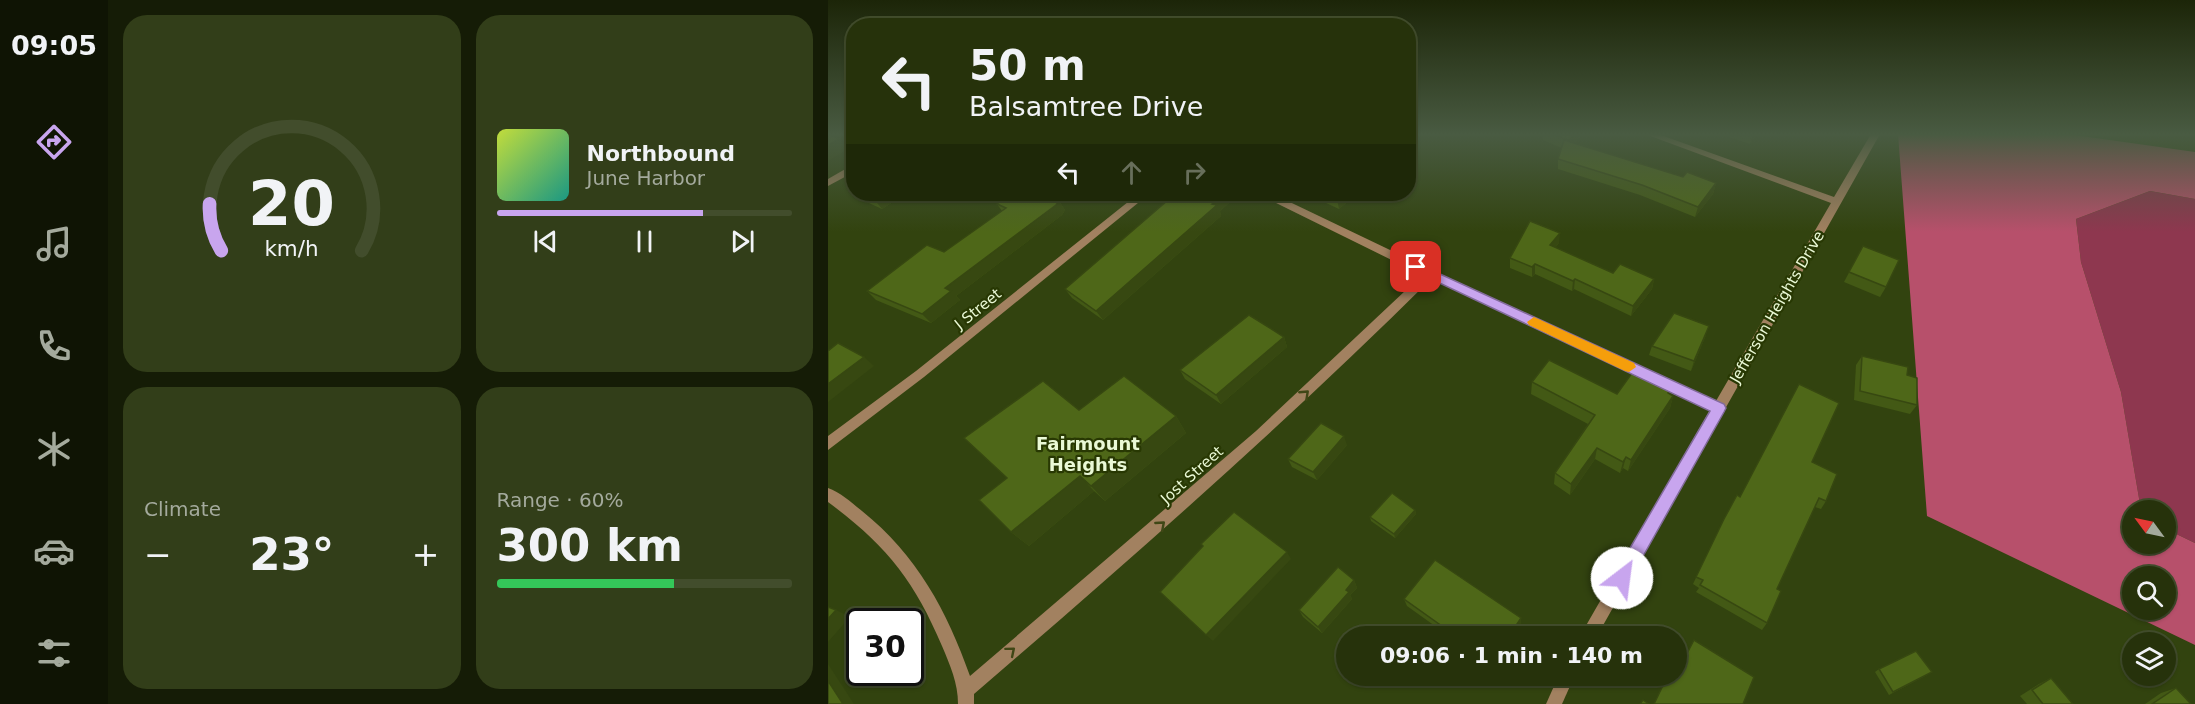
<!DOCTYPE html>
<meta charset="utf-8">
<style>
:root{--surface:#26320b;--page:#323e19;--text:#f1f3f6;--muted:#a4aa9d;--line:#424d2c;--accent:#c8a5ee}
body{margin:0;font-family:"DejaVu Sans",sans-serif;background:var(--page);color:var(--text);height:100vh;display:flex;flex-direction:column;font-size:22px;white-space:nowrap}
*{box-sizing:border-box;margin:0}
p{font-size:20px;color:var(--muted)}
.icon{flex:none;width:33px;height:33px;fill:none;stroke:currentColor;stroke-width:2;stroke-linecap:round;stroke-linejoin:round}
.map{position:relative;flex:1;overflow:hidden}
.details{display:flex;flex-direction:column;gap:15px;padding:15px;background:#151c06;width:720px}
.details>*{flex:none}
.top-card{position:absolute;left:18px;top:18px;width:570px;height:183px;border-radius:24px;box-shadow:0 2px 4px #0004,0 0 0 2px var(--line);background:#26320b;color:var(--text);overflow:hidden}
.needle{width:39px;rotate:303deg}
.buttons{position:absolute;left:1294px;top:500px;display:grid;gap:12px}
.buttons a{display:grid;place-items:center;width:54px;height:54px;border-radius:50%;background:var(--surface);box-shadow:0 2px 4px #0004,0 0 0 2px var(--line);font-size:30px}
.speed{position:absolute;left:18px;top:608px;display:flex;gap:12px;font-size:30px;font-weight:700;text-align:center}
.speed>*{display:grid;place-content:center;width:78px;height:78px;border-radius:50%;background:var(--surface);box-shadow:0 2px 4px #0004,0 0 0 2px var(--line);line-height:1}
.speed .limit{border:3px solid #111;border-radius:9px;background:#fff;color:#111}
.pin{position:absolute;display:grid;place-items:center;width:51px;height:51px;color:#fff;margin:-26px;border-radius:12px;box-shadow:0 3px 9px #0006}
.me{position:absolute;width:66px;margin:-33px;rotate:30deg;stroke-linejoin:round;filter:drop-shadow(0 0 4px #0008)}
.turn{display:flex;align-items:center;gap:21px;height:126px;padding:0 24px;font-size:27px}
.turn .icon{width:78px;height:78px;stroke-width:2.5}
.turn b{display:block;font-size:42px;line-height:51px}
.lanes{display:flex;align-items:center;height:57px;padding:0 24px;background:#0003;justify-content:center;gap:30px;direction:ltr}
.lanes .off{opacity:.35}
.big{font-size:45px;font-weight:700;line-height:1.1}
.details .widget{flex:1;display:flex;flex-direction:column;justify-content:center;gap:9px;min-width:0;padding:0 21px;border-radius:24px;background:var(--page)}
.details .dial{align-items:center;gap:0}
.dial svg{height:156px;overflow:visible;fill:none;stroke:var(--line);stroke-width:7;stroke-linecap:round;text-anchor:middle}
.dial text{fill:var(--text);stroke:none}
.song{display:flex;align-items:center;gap:18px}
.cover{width:72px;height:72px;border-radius:9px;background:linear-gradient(135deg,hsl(70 70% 55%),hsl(170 70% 35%))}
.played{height:6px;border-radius:3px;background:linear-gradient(90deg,var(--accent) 70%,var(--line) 70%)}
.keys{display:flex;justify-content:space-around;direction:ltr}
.heat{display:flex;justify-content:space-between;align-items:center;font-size:33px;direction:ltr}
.charge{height:9px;border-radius:4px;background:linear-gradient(90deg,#34c759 60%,var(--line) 0)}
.details .tiles{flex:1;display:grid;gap:15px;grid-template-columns:repeat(2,1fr)}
.trip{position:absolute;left:508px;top:626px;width:351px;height:60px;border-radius:30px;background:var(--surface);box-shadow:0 2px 4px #0004,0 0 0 2px var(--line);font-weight:700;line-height:60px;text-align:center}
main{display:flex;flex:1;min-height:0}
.dock{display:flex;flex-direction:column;width:108px;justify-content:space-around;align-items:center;background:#0f1404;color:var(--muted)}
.dock .icon{width:42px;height:42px}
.dock .current{color:var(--accent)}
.dock b{font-size:27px;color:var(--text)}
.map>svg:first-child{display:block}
</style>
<main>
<nav class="dock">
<b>09:05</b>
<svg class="icon current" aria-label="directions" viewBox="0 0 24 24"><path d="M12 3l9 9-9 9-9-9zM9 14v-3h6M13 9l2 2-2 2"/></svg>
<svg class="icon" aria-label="music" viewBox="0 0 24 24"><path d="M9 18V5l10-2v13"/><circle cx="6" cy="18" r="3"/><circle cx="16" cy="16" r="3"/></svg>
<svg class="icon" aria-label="phone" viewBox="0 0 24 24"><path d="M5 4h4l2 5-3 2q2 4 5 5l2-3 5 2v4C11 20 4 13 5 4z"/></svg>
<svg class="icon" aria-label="climate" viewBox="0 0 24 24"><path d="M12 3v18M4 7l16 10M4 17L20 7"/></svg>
<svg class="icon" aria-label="car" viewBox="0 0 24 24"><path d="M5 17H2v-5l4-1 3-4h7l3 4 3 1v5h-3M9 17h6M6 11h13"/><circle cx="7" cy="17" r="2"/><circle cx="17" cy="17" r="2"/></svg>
<svg class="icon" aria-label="filters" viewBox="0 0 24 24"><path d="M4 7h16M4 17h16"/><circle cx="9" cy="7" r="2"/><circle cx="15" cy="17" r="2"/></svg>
</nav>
<section class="details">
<div class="tiles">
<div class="widget dial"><svg viewBox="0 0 100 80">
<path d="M14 69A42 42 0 1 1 86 69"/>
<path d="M14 69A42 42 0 0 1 8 45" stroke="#c8a5ee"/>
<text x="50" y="56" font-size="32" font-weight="700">20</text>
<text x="50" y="72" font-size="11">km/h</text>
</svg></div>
<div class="widget">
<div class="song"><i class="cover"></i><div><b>Northbound</b><p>June Harbor</p></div></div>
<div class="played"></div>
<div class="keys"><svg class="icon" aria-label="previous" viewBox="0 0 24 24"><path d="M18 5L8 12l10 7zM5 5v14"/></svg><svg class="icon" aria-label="pause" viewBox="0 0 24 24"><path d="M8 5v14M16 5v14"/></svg><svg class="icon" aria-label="next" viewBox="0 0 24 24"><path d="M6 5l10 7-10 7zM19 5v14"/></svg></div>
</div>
<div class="widget"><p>Climate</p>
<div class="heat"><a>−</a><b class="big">23°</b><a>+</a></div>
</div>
<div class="widget"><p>Range · 60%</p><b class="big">300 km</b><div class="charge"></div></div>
</div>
</section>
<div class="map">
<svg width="1367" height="704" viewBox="0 0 1367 704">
<rect width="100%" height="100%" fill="#32430f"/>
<!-- green -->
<path fill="#8e374f" d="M1322,191L1367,199V543L1338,529V510H1313L1293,392L1253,262L1248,219Z"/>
<!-- forest -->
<path fill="#b7506b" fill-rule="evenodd" d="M1070,134H1239L1367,152V199L1322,191L1248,219L1253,262L1293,392L1313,510H1305V543H1338V529L1367,543V645L1099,516ZM1305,576H1338V609H1305Z"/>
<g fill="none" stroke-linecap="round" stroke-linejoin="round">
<!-- minor -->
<g fill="#a28160" fill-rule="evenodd">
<path d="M817,134H830L1006,197L1043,134H1052L769,636H752L882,410L603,279C457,424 302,560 146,694V704H130C130,683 122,665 114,646C86,580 58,545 0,502V488C12,492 24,503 34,511C89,555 119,611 142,676L428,431L594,275L434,196L433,194H445L606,271L888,401L1003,203Z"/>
<path d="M26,164V172L0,186V179Z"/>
<path d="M310,194H321L96,377L0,450V436L88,371Z"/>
<path d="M731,675H747L734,704H718Z"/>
</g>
</g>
<!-- wall -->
<g fill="#435915">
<path d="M715,134H755L747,143L855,177L888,183L885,194L867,217L812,195L730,169V159L734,148L715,140Z"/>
<path d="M899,134H929L922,144L898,136Z"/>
<path d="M27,194H77L54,209L30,198Z"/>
<path d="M168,194H213L231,201L237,210L234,215L128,296L132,300L103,323L48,300L39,291L116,252L174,211L169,204L178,198Z"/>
<path d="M484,194H529L511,209L485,197Z"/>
<path d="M402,202L392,211L393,216L275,320L244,298L237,289Z"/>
<path d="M731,243L727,248L785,273L826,279L824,289L803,316L746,289L744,291L707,274L704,277L682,268V258Z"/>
<path d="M1035,246L1058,287L1052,297L1016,282Z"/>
<path d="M878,335L863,371L821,355L824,346Z"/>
<path d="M456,337L459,347L393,404L357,379L352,370Z"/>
<path d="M1034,356L1079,375L1089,405L1082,414L1026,400L1028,365Z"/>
<path d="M704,382L789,394L841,390L840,393L845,396L842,408L800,471L795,468L792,473L767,459L742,495L726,484L727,473L760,424L703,394Z"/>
<path d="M251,410L348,416L358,433L277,501L266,491L201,546L183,532L179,478Z"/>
<path d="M519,445L489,480L464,467L460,459Z"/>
<path d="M984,462L998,501L993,509L987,507L949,589L939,623L934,630L868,592L871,588L865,584L896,519L912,497Z"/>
<path d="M587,510L588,514L567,538L543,521L542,517Z"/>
<path d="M526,580L529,588L522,595L524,599L494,633L475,617L471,610Z"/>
<path d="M576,599L693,624L686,636H621L579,606Z"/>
<path d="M1051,669L1099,675L1061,695L1047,672Z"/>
<path d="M1223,678L1245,704H1199L1192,696L1211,684Z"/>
<path d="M1348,688L1363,704H1317L1333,693Z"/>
</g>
<!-- shaded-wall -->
<g fill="#374811">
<path d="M747,134H755L739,150L740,140Z"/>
<path d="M925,134H929L922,144Z"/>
<path d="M11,139L20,149L0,161V145Z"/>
<path d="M888,183L885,194L867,217L870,207Z"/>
<path d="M54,194H77L54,209L46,199Z"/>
<path d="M396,194H399L402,202L392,211L393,216L275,320L268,311Z"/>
<path d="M515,194H529L511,209L509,199Z"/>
<path d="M231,201L237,210L234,215L128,296L132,300L103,323L94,314L117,288Z"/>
<path d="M732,233L731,243L721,255L722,245Z"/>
<path d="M707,264V274L704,277V267Z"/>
<path d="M747,279L746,289L744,291L745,281Z"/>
<path d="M826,279L824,289L803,316L805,306Z"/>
<path d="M881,326L878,335L863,371L866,361Z"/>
<path d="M456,337L459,347L393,404L388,395Z"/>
<path d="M36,357L46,366L0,402V384Z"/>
<path d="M845,396L842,408L800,471L803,460Z"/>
<path d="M348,416L358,433L277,501L263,486Z"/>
<path d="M516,436L519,445L489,480L485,472Z"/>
<path d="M769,448L767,459L742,495L743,484Z"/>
<path d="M798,457L795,468L792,473L795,462Z"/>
<path d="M252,476L266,491L201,546L183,532Z"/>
<path d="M587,510L588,514L567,538L566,534Z"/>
<path d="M459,552L463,559L385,641L378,635Z"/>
<path d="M526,580L529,588L522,595L524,599L494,633L490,627Z"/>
<path d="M8,610L22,617L0,642V619Z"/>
<path d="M693,618V624L686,636H681Z"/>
<path d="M0,664L26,704H15L0,681Z"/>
</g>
<!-- building -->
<g fill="#4e6718" stroke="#374811" stroke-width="1.5">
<path d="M0,134L11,139L0,145Z"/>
<path d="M724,134H747L740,140Z"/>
<path d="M736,140L855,177L859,172L888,183L870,207L814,185L730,159Z"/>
<path d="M34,194H54L46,199Z"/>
<path d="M184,194H213L231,201L228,205L117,288L123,291L94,314L39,291L99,245L116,252L178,208L169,204Z"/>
<path d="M347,194H396L384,204L389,205L268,311L237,289Z"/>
<path d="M497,194H515L509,199Z"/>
<path d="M702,221L732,233L722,245L785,273L792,264L826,279L805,306L747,279L745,281L707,264L704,267L682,258Z"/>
<path d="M1035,246L1071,260L1058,287L1021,272Z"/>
<path d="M846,313L881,326L866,361L824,346Z"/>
<path d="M421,315L456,337L388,395L352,370Z"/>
<path d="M10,343L36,357L0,384V351Z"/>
<path d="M1034,356L1080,367L1079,375L1089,378V405L1032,391Z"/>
<path d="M721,360L789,394L804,373L841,390L840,393L845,396L803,460L798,457L795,462L769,448L743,484L727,473L767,415L704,382Z"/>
<path d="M296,376L348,416L263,486L252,476L183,532L151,500L179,478L136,438L215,381L251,410Z"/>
<path d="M971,384L1011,403L984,462L1009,474L998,501L991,498L949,589L953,591L939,623L872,585L875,580L868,577L896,519L909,495L912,497Z"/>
<path d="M493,423L516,436L485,472L460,459Z"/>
<path d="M564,493L587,510L566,534L542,517Z"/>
<path d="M406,512L459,552L378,635L332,592L375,546L373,544Z"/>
<path d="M607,560L693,618L681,636H628L576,599Z"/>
<path d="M510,567L526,580L518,590L521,592L490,627L471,610Z"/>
<path d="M0,607L8,610L0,619Z"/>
<path d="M866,640L926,677L915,704H826L840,675H849V663L853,665Z"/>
<path d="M1088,651L1104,672L1065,692L1051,669Z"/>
<path d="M1223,678L1245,704H1215L1204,690Z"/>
<path d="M0,681L15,704H0Z"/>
<path d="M1348,688L1363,704H1324Z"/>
<path d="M815,700L821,704H812Z"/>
</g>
<!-- one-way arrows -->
<defs><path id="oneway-chevron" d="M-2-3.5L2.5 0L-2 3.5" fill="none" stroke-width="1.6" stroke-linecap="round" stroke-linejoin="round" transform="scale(1.5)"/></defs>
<g stroke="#404716">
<use href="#oneway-chevron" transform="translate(477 394) rotate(-43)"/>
<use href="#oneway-chevron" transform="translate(333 525) rotate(-41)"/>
<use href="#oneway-chevron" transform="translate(183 651) rotate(-40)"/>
</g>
<!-- sky -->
<linearGradient id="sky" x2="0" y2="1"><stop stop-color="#1c2508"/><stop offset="0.58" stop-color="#495b42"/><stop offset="1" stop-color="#495b42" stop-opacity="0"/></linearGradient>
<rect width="1367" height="232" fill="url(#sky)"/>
<!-- route -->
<path fill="#c8a5ee" stroke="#826b9b" stroke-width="1.5" d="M588,263L896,404L898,408L896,412L800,583L794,586L788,583L786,578L788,572L882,411L584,270V264Z"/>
<!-- slow -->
<path fill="#f59e0b" d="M706,317L806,363L808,367L801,372L797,371L701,325L699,322Z"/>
<g text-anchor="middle" stroke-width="4.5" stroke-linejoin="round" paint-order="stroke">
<!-- street labels -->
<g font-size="15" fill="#eaf9d6" stroke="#283803">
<text transform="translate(949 307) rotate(-60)" y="5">Jefferson Heights Drive</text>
<text transform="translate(150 309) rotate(-39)" y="5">J Street</text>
<text transform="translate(364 475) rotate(-42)" y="5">Jost Street</text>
</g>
<!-- quarter labels -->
<g font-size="18" font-weight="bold" fill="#eaf9d6" stroke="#283803">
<text x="260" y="450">Fairmount<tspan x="260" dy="21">Heights</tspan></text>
</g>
</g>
</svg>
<div class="buttons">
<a><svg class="needle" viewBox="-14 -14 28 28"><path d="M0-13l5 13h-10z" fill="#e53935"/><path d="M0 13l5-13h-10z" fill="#a4aa9d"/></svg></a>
<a><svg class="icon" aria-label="search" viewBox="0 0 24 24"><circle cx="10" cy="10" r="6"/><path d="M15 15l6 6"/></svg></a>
<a><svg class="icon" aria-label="layers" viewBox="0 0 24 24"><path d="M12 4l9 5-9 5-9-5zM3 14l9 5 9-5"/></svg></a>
</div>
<div class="speed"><div class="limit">30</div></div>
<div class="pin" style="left:588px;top:267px;background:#d93025"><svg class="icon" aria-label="arrive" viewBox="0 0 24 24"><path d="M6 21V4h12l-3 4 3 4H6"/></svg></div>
<svg class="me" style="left:794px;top:578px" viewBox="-20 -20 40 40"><circle r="19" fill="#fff"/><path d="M0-13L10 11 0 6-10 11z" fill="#c8a5ee"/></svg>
<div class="trip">09:06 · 1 min · 140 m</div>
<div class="top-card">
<div class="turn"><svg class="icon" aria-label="left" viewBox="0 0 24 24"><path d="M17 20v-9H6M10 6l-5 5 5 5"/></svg><div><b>50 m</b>Balsamtree Drive</div></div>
<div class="lanes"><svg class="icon" aria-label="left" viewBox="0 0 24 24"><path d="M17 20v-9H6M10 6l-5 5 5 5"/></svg><svg class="icon off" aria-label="ahead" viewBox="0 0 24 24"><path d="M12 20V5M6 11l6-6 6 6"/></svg><svg class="icon off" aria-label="right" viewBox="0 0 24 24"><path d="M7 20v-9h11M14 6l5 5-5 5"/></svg></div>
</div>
</div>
</main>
